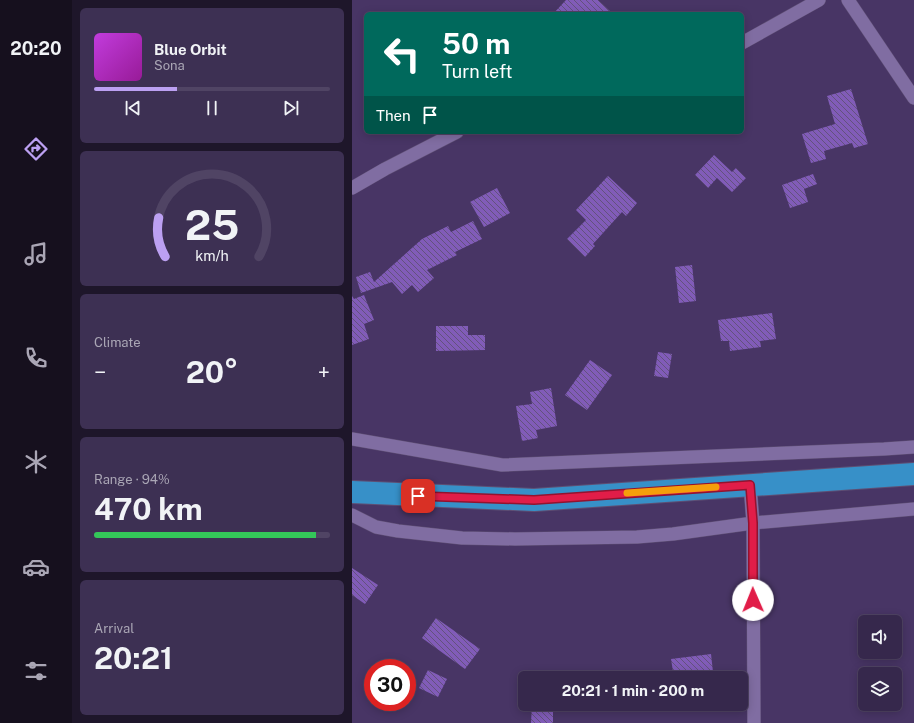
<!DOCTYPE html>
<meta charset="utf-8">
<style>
:root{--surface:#36284c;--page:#3d3053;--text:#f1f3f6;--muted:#aaa6b5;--line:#504464;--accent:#bca0f2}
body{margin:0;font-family:"Public Sans",sans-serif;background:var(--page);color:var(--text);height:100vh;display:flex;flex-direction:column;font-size:15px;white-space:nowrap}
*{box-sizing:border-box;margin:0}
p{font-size:13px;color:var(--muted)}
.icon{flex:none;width:22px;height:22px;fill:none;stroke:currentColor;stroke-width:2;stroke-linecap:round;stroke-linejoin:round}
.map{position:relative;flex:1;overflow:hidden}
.panel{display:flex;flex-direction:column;gap:8px;padding:8px;background:#1e162a;width:280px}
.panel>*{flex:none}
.hud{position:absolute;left:12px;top:12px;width:380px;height:122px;border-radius:6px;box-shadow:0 2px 10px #0003,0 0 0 1px var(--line);background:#00695c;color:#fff;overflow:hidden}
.buttons{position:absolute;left:506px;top:615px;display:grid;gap:8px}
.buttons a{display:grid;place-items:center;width:44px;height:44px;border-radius:6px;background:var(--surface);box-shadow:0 2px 10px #0003,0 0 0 1px var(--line);font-size:20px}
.speed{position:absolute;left:12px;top:659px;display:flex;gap:8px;font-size:20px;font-weight:700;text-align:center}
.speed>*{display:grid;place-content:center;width:52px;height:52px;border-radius:50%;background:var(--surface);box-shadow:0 2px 10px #0003,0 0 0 1px var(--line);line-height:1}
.speed .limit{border:6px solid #d22;background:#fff;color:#111}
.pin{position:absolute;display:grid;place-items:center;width:34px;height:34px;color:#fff;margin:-17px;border-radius:8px;box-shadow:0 2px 6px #0006}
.me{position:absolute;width:44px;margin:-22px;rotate:359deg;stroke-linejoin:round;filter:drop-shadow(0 0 3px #0008)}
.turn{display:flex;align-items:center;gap:14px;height:84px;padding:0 12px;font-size:18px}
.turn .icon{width:52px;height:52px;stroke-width:2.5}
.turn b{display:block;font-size:28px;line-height:34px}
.then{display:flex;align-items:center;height:38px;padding:0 12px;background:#0003;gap:8px;font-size:15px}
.big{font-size:30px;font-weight:700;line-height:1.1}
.panel .tile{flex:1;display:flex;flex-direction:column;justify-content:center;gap:6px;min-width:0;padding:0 14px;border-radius:6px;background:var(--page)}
.panel .dial{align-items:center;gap:0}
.dial svg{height:104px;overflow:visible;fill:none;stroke:var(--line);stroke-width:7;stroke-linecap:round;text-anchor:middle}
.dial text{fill:var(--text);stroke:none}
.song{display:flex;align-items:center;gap:12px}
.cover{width:48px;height:48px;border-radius:6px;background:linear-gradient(135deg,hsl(290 70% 55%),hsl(300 70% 35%))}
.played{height:4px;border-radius:2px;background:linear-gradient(90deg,var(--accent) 35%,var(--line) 35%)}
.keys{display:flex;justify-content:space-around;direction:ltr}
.heat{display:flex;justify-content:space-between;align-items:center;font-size:22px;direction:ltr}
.charge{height:6px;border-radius:3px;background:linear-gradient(90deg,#34c759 94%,var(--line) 0)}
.trip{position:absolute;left:166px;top:671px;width:230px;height:40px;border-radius:6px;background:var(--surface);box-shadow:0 2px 10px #0003,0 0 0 1px var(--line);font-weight:700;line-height:40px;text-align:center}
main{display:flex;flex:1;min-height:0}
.dock{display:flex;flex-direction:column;width:72px;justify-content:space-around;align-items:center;background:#16101e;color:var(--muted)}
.dock .icon{width:28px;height:28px}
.dock .selected{color:var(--accent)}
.dock b{font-size:18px;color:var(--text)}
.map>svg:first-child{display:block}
</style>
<main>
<nav class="dock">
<b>20:20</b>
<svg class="icon selected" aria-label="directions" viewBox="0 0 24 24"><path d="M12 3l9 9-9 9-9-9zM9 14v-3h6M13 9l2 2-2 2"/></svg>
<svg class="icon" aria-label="music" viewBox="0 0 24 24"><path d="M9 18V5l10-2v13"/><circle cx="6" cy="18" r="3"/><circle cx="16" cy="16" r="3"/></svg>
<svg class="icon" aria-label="phone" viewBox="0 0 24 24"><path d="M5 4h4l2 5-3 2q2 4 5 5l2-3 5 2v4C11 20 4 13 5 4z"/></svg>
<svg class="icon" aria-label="climate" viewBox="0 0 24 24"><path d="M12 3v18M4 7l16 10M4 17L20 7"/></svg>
<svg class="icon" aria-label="car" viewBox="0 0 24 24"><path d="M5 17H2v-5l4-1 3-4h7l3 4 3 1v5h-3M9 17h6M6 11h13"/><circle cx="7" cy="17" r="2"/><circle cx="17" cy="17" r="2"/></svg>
<svg class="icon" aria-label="filters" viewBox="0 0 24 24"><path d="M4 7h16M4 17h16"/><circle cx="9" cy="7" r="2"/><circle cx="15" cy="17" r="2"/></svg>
</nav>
<section class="panel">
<div class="tile">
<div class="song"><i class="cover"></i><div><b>Blue Orbit</b><p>Sona</p></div></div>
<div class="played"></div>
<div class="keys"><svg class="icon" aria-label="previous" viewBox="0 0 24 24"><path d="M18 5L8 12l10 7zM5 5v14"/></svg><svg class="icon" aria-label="pause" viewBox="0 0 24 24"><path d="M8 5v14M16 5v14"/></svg><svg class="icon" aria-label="next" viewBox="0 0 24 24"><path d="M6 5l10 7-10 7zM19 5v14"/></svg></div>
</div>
<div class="tile dial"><svg viewBox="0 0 100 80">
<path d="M14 69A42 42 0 1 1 86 69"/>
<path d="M14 69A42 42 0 0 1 9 39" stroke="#bca0f2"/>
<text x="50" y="56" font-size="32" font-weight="700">25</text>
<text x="50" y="72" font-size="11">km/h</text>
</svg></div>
<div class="tile"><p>Climate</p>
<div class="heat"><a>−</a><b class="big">20°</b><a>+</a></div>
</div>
<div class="tile"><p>Range · 94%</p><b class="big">470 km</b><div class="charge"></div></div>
<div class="tile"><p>Arrival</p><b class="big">20:21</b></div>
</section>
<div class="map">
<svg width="562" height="723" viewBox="0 0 562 723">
<defs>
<pattern id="building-back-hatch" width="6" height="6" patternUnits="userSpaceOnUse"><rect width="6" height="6" fill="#815cb8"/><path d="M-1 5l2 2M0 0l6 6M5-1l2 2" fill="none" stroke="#63527d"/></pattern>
</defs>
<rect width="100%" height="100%" fill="#483565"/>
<!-- building -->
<g fill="url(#building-back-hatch)">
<path d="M214,0H246L261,14H201Z"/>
<path d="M499,89L516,144L502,148L500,143L472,151L474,159L459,163L450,134L483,124L475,96Z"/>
<path d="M362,155L380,172L384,168L394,178L380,192L365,178L356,188L343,175Z"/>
<path d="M461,174L465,184L452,189L456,202L438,208L430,185Z"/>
<path d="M256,176L285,203L274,216L270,212L241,244L243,246L233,257L215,239L234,220L224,210Z"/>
<path d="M145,188L158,213L132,227L118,202Z"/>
<path d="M121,221L130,239L103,252L105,255L75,270L82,278L66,292L60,285L50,294L40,282L9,293L4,277L18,272L22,282L70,239L96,226L99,232Z"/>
<path d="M340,265L344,301L327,303L323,267Z"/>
<path d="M12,295L22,320L12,324L17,339L0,345V296L2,299Z"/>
<path d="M420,313L424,339L408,341L409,347L378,351L377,341H369L366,320Z"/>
<path d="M84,326H116V335H133V350L84,351Z"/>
<path d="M306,352L320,354L316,378L302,376Z"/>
<path d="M238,360L260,375L235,410L213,395Z"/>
<path d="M199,388L205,426L184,430L186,438L170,441L164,406L180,404L178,392Z"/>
<path d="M0,568L26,585L13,604L0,595Z"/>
<path d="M84,618L128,649L113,669L70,638Z"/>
<path d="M359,654L361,672L322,678L319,659Z"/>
<path d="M76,670L95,679L86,697L67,688Z"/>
<path d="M180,704H201V723H179Z"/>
</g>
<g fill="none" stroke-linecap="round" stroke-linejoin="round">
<!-- street casing -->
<g stroke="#5e4f74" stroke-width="14">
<g id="street">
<path d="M496,0L562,98"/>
<path d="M390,43L467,0"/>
<path d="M0,188L33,169L105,132"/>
<path d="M0,439L150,465L532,449L562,447"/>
<path d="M398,485L401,523L402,723"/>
<path d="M0,515L24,527L46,531L110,538L163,539L285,537L321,534L401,523L562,509"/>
</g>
</g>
<!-- highway casing -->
<g stroke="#5e4f74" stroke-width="24">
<path id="highway" d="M0,492L182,500L562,474"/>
</g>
<!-- street -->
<use href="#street" stroke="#806da2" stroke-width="13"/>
<!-- highway -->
<use href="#highway" stroke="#3790c8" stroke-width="22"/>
</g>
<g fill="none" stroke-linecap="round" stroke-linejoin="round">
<!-- route casing -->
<g stroke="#92132f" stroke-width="10">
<path id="route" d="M66,496L182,500L398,485L401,523V600"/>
</g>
<!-- route -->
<use href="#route" stroke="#e11d48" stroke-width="7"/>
<!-- slow -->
<path stroke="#f59e0b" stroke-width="7" d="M275,493L364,487"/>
</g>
</svg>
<div class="buttons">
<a><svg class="icon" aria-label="sound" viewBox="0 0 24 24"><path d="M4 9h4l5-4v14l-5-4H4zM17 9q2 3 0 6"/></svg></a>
<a><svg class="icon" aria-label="layers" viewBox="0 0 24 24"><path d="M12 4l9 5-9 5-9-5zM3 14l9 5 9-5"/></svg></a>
</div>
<div class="speed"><div class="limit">30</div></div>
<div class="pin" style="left:66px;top:496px;background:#d93025"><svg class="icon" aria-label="arrive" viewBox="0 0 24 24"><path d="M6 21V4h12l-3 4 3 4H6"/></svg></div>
<svg class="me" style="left:401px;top:600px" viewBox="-20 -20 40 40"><circle r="19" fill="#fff"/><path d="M0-13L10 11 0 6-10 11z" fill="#e11d48"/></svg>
<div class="trip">20:21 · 1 min · 200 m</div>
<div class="hud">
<div class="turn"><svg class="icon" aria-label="left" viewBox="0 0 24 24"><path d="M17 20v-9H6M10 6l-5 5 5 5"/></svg><div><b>50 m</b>Turn left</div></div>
<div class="then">Then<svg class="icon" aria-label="arrive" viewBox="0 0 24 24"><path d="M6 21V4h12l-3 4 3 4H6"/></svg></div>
</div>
</div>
</main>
